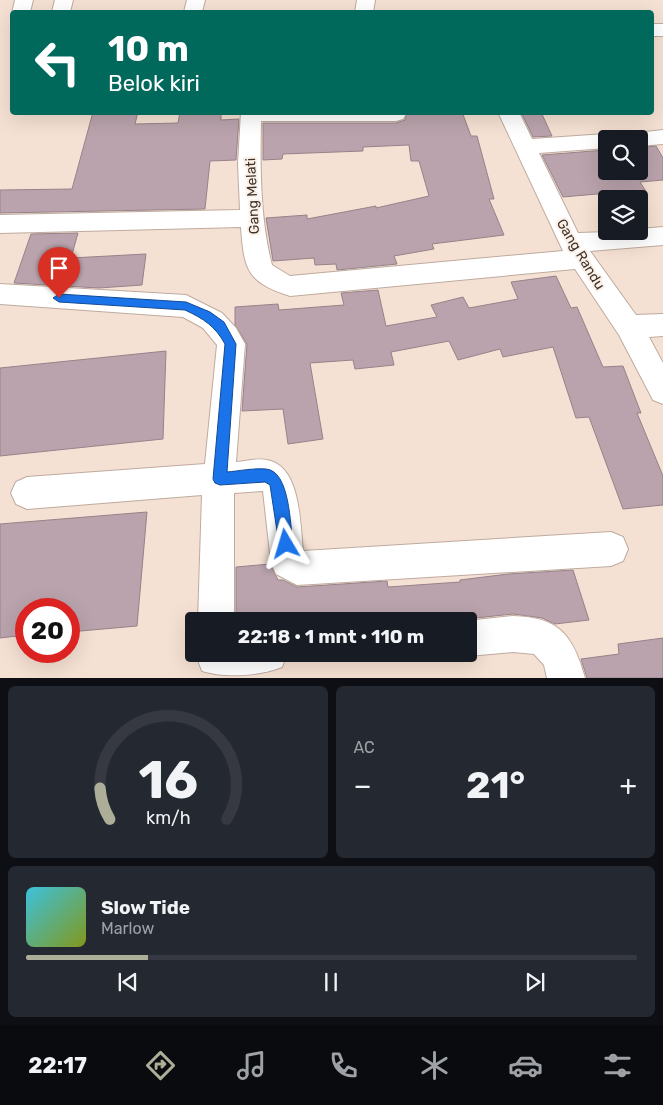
<!DOCTYPE html>
<html lang="id">
<meta charset="utf-8">
<style>
:root{--surface:#171b24;--page:#242831;--text:#f1f3f6;--muted:#9ea1a6;--line:#363941;--accent:#acae98}
body{margin:0;font-family:Rubik,sans-serif;background:var(--page);color:var(--text);height:100vh;display:flex;flex-direction:column;font-size:19px;white-space:nowrap}
*{box-sizing:border-box;margin:0}
p{font-size:16px;color:var(--muted)}
.icon{flex:none;width:28px;height:28px;fill:none;stroke:currentColor;stroke-width:2;stroke-linecap:round;stroke-linejoin:round}
.map{position:relative;height:678px;overflow:hidden}
.details{display:flex;flex-direction:column;gap:8px;padding:8px;background:#0d0f14;flex:1}
.details>*{flex:none}
.banner{position:absolute;left:10px;top:10px;width:644px;height:105px;border-radius:5px;box-shadow:0 5px 20px #0002;background:#00695c;color:#fff;overflow:hidden}
.tools{position:absolute;left:598px;top:130px;display:grid;gap:10px}
.tools a{display:grid;place-items:center;width:50px;height:50px;border-radius:5px;background:var(--surface);box-shadow:0 5px 20px #0002;font-size:25px}
.speed{position:absolute;left:15px;top:598px;display:flex;gap:10px;font-size:25px;font-weight:700;text-align:center}
.speed>*{display:grid;place-content:center;width:65px;height:65px;border-radius:50%;background:var(--surface);box-shadow:0 5px 20px #0002;line-height:1}
.speed .limit{border:8px solid #d22;background:#fff;color:#111}
.pin{position:absolute;display:grid;place-items:center;width:42px;height:42px;color:#fff;margin:-51px -21px;border-radius:50% 50% 50% 0;rotate:-45deg;box-shadow:0 0 5px #0007}
.pin .icon{rotate:45deg}
.me{position:absolute;width:55px;margin:-28px;rotate:353deg;stroke-linejoin:round;filter:drop-shadow(0 0 4px #0008)}
.turn{display:flex;align-items:center;gap:18px;height:105px;padding:0 15px;font-size:22px}
.turn .icon{width:65px;height:65px;stroke-width:2.5}
.turn b{display:block;font-size:35px;line-height:42px}
.big{font-size:38px;font-weight:700;line-height:1.1}
.details .tile{flex:1;display:flex;flex-direction:column;justify-content:center;gap:8px;min-width:0;padding:0 18px;border-radius:8px;background:var(--page)}
.details .dial{align-items:center;gap:0}
.dial svg{height:130px;overflow:visible;fill:none;stroke:var(--line);stroke-width:7;stroke-linecap:round;text-anchor:middle}
.dial text{fill:var(--text);stroke:none}
.song{display:flex;align-items:center;gap:15px}
.cover{width:60px;height:60px;border-radius:8px;background:linear-gradient(135deg,hsl(190 70% 55%),hsl(70 70% 35%))}
.played{height:5px;border-radius:2px;background:linear-gradient(90deg,var(--accent) 20%,var(--line) 20%)}
.keys{display:flex;justify-content:space-around;direction:ltr}
.heat{display:flex;justify-content:space-between;align-items:center;font-size:28px;direction:ltr}
.details .tiles{flex:1;display:grid;gap:8px;grid-template-columns:1fr 1fr}
.tile:last-child{grid-column:span 2}
.trip{position:absolute;left:185px;top:612px;width:292px;height:50px;border-radius:5px;background:var(--surface);box-shadow:0 5px 20px #0002;font-weight:700;line-height:50px;text-align:center}
.menu{display:flex;height:80px;justify-content:space-around;align-items:center;background:#090b0e;color:var(--muted)}
.menu .icon{width:35px;height:35px}
.menu .active{color:var(--accent)}
.menu b{font-size:22px;color:var(--text)}
.map>svg:first-child{display:block}
</style>
<div class="map">
<svg width="663" height="678" viewBox="0 0 663 678">
<rect width="100%" height="100%" fill="#f5e1d3"/>
<!-- building -->
<g fill="#baa3ac" stroke="#97828a">
<path d="M93,112H138L135,124L178,123L180,112H221V120L239,119L236,160L210,161L205,209L0,213V190L72,189Z"/>
<path d="M407,112H462L471,136H477L494,199H489L504,235L432,244L434,249L394,256L397,264L337,270L336,264L315,265L314,258L273,261L266,218L307,215V219L376,206V208L429,196L419,161H411L409,145L363,147V151L283,154L282,159L263,160V123H396L405,120Z"/>
<path d="M521,112H541L552,136L533,137Z"/>
<path d="M656,146L663,158V180L640,182L647,193L622,196L620,192L563,197L542,155L606,150V171H639V148Z"/>
<path d="M78,233L71,258L146,254L142,285L99,288L14,283L31,234Z"/>
<path d="M556,276L571,308L577,307L603,367L623,366L641,413H637L663,476V505L623,509L589,417L576,418L553,347L503,357L500,349L458,360L449,341L391,352L394,365L355,369L353,360L310,363L323,439L288,444L283,409L242,411L247,344L235,325V307L278,304L279,310L344,305L341,293L378,290L386,326L437,317L431,305L463,297L469,308L518,299L511,282Z"/>
<path d="M166,351L163,439L0,456V368Z"/>
<path d="M147,512L137,626L69,632V609H26V635L0,638V524Z"/>
<path d="M270,564L278,580H283L297,587L387,581L388,587L460,582V580L508,574L573,570L589,620L555,624L542,618L513,614L466,619L464,621H236V567Z"/>
<path d="M663,638V678H587L581,659L619,654L618,644Z"/>
</g>
<g fill="none" stroke-linecap="round" stroke-linejoin="round">
<!-- minor casing -->
<g stroke="#bfab9e" stroke-width="2">
<g id="minor">
<path d="M15,0H33L30,12L12,13Z"/>
<path d="M55,0H73L70,12H52Z"/>
<path d="M187,0H205L202,12H184Z"/>
<path d="M357,0H375L373,12H355Z"/>
<rect x="651" y="24" width="12" height="12"/>
<path d="M241,112L406,114L403,119L396,121H261C260,168 260,219 272,265L290,276L563,251L498,112H519L532,139L606,134L614,136L615,139H606V148L539,153L578,233L639,231V229L663,227V245L590,251L636,315L663,314V336L649,337L663,363V404L653,400L619,335L575,269L290,296C247,282 244,270 241,227L0,233V215L240,210L238,164Z"/>
<path d="M663,130V144L639,146V139H624L627,134Z"/>
<path d="M0,284L186,295L222,313L236,328L245,344L236,462C246,461 258,458 267,460C301,466 300,524 303,551L611,532L623,537L628,549L623,561L611,566L297,585L276,574L271,562L263,491L234,493V621H198L202,495L27,509L16,504L11,493L16,482L27,477L205,464L217,345L203,328L183,317L0,304Z"/>
<path d="M513,616C559,617 573,635 585,678H547L544,665L534,654L513,652L469,656L463,654H469V621H466Z"/>
<path d="M198,654H287L282,667C260,676 224,678 202,671L197,658Z"/>
</g>
</g>
<!-- minor -->
<use href="#minor" fill="#fff" fill-rule="evenodd"/>
</g>
<!-- route -->
<path fill="#1a73e8" stroke="#114b97" d="M59,294L186,302L210,312L224,322L236,344L227,472C239,471 253,468 266,469C290,471 290,525 293,544L291,549L286,551L281,549L279,544L270,485L265,482L220,485L215,483L213,479L225,344C215,326 204,319 185,310L59,302L53,298Z"/>
<g text-anchor="middle" stroke-width="4" stroke-linejoin="round" paint-order="stroke">
<!-- street labels -->
<g font-size="14" fill="#3c342e" stroke="#fcf0e7">
<text transform="translate(252 196) rotate(-93)" y="5">Gang Melati</text>
<text transform="translate(581 254) rotate(59)" y="5">Gang Randu</text>
</g>
</g>
</svg>
<div class="tools">
<a><svg class="icon" aria-label="search" viewBox="0 0 24 24"><circle cx="10" cy="10" r="6"/><path d="M15 15l6 6"/></svg></a>
<a><svg class="icon" aria-label="layers" viewBox="0 0 24 24"><path d="M12 4l9 5-9 5-9-5zM3 14l9 5 9-5"/></svg></a>
</div>
<div class="speed"><div class="limit">20</div></div>
<div class="pin" style="left:59px;top:298px;background:#d93025"><svg class="icon" aria-label="arrive" viewBox="0 0 24 24"><path d="M6 21V4h12l-3 4 3 4H6"/></svg></div>
<svg class="me" style="left:286px;top:544px" viewBox="-20 -20 40 40"><path d="M0-17L14 15 0 8-14 15z" fill="#1a73e8" stroke="#fff" stroke-width="4"/></svg>
<div class="trip">22:18 · 1 mnt · 110 m</div>
<div class="banner">
<div class="turn"><svg class="icon" aria-label="left" viewBox="0 0 24 24"><path d="M17 20v-9H6M10 6l-5 5 5 5"/></svg><div><b>10 m</b>Belok kiri</div></div>
</div>
</div>
<section class="details">
<div class="tiles">
<div class="tile dial"><svg viewBox="0 0 100 80">
<path d="M14 69A42 42 0 1 1 86 69"/>
<path d="M14 69A42 42 0 0 1 8 50" stroke="#acae98"/>
<text x="50" y="56" font-size="32" font-weight="700">16</text>
<text x="50" y="72" font-size="11">km/h</text>
</svg></div>
<div class="tile"><p>AC</p>
<div class="heat"><a>−</a><b class="big">21°</b><a>+</a></div>
</div>
<div class="tile">
<div class="song"><i class="cover"></i><div><b>Slow Tide</b><p>Marlow</p></div></div>
<div class="played"></div>
<div class="keys"><svg class="icon" aria-label="previous" viewBox="0 0 24 24"><path d="M18 5L8 12l10 7zM5 5v14"/></svg><svg class="icon" aria-label="pause" viewBox="0 0 24 24"><path d="M8 5v14M16 5v14"/></svg><svg class="icon" aria-label="next" viewBox="0 0 24 24"><path d="M6 5l10 7-10 7zM19 5v14"/></svg></div>
</div>
</div>
</section>
<nav class="menu">
<b>22:17</b>
<svg class="icon active" aria-label="directions" viewBox="0 0 24 24"><path d="M12 3l9 9-9 9-9-9zM9 14v-3h6M13 9l2 2-2 2"/></svg>
<svg class="icon" aria-label="music" viewBox="0 0 24 24"><path d="M9 18V5l10-2v13"/><circle cx="6" cy="18" r="3"/><circle cx="16" cy="16" r="3"/></svg>
<svg class="icon" aria-label="phone" viewBox="0 0 24 24"><path d="M5 4h4l2 5-3 2q2 4 5 5l2-3 5 2v4C11 20 4 13 5 4z"/></svg>
<svg class="icon" aria-label="climate" viewBox="0 0 24 24"><path d="M12 3v18M4 7l16 10M4 17L20 7"/></svg>
<svg class="icon" aria-label="car" viewBox="0 0 24 24"><path d="M5 17H2v-5l4-1 3-4h7l3 4 3 1v5h-3M9 17h6M6 11h13"/><circle cx="7" cy="17" r="2"/><circle cx="17" cy="17" r="2"/></svg>
<svg class="icon" aria-label="filters" viewBox="0 0 24 24"><path d="M4 7h16M4 17h16"/><circle cx="9" cy="7" r="2"/><circle cx="15" cy="17" r="2"/></svg>
</nav>
